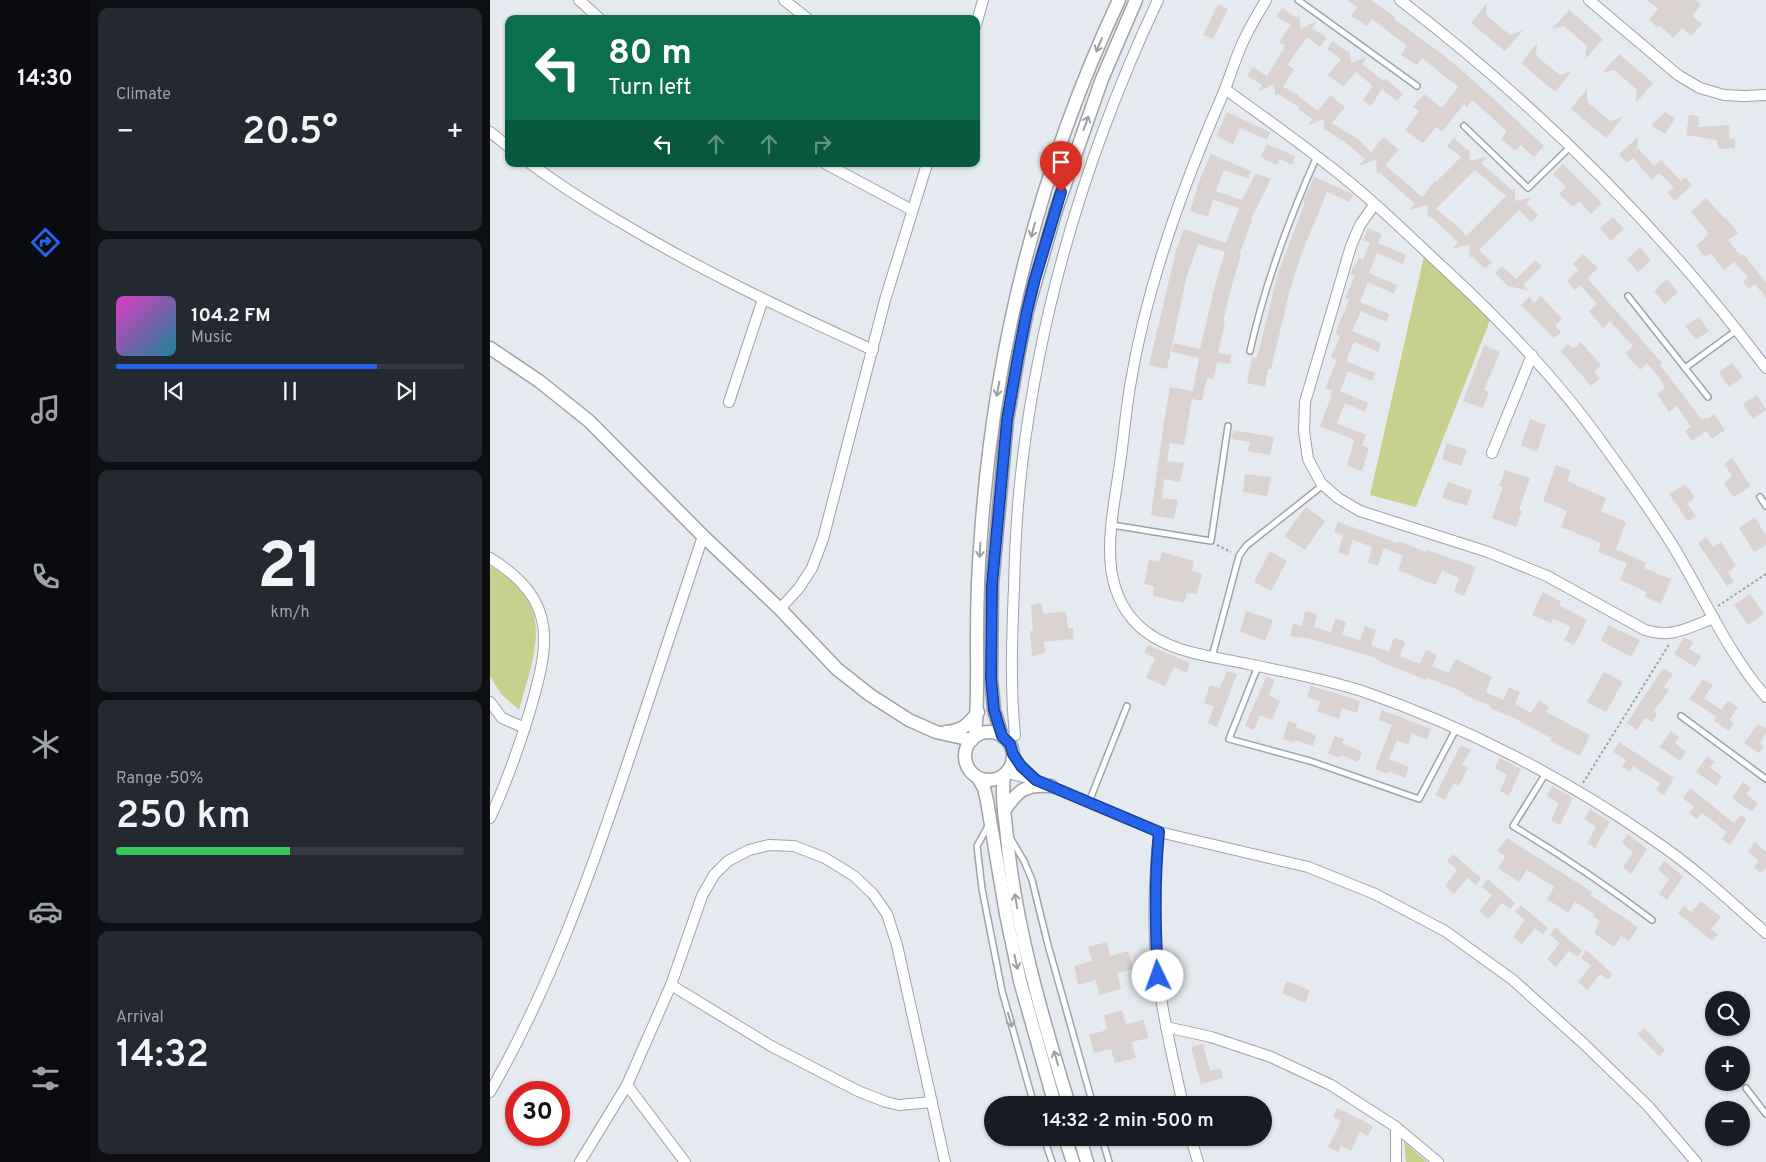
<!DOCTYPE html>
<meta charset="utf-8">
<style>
:root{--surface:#171b24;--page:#242831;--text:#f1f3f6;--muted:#9ea1a6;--line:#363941;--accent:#2563eb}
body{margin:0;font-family:Overpass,sans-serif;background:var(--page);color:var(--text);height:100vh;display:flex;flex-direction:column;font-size:19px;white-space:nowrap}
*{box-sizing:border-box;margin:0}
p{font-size:16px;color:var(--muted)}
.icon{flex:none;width:28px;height:28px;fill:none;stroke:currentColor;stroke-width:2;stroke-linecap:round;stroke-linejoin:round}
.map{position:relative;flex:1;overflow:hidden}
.side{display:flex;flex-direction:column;gap:8px;padding:8px;background:#0d0f14;width:400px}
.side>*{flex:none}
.banner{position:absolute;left:15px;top:15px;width:475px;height:152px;border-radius:10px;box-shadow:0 1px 4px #0004;background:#0b6e4f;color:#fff;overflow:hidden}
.fabs{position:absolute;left:1215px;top:991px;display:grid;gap:10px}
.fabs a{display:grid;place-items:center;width:45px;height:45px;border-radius:50%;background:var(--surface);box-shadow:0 1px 4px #0004;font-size:25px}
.speed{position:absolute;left:15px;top:1081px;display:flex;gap:10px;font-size:25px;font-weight:700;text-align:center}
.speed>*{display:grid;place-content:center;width:65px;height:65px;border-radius:50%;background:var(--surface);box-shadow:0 1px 4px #0004;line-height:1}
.speed .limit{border:8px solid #d22;background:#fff;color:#111}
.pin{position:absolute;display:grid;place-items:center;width:42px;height:42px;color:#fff;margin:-51px -21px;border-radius:50% 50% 50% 0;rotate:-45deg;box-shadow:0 0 5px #0007}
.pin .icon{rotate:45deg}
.me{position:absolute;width:55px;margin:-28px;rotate:357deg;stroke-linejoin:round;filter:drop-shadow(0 0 4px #0008)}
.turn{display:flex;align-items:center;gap:18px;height:105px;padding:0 20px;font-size:22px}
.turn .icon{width:65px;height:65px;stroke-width:2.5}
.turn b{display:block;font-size:35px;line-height:42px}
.lanes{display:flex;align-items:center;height:48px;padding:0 20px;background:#0003;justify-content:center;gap:25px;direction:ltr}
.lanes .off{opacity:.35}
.big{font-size:38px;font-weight:600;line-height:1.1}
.side .widget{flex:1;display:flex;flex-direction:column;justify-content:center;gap:8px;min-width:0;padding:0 18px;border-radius:10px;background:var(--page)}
.side .dial{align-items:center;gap:0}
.dial b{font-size:65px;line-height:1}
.song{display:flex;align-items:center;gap:15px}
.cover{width:60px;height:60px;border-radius:8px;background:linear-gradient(135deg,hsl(310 70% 55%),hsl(190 70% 35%))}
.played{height:5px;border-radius:2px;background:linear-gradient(90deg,var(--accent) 75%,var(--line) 75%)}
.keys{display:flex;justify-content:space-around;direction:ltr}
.heat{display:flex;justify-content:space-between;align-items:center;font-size:28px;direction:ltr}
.charge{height:8px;border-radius:4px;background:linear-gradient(90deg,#34c759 50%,var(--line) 0)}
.trip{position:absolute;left:494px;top:1096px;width:288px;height:50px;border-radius:25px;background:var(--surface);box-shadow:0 1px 4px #0004;font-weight:600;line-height:50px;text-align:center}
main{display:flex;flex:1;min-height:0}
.tab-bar{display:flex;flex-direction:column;width:90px;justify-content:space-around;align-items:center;background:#090b0e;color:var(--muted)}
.tab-bar .icon{width:35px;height:35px}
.tab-bar .current{color:var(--accent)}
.tab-bar b{font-size:22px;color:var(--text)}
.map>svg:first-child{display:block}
</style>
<main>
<nav class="tab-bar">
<b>14:30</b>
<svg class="icon current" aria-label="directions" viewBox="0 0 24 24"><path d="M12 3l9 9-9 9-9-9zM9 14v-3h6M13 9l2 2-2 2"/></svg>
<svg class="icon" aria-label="music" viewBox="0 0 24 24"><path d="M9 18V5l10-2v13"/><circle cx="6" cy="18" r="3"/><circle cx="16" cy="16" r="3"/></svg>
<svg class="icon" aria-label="phone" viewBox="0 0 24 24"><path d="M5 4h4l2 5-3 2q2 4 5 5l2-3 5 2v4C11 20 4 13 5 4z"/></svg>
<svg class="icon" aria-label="climate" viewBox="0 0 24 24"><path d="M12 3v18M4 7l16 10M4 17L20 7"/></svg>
<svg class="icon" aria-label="car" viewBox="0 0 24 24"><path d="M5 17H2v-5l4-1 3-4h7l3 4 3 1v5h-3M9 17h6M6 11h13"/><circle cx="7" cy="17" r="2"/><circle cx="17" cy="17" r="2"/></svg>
<svg class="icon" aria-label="filters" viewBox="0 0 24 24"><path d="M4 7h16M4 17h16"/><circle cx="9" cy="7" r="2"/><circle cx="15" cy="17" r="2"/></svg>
</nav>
<section class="side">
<div class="widget"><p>Climate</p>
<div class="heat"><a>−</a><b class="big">20.5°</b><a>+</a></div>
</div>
<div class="widget">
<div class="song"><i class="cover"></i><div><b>104.2 FM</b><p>Music</p></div></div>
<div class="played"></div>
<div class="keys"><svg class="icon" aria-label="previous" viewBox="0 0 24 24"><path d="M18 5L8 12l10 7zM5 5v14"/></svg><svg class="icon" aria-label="pause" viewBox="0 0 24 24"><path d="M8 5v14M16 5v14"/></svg><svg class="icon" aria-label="next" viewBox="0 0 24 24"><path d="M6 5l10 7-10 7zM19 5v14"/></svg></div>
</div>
<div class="widget dial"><b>21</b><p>km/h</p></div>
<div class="widget"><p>Range · 50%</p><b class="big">250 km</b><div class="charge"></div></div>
<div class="widget"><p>Arrival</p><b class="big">14:32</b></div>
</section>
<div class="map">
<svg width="1276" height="1162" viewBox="0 0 1276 1162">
<rect width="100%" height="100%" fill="#e5eaf0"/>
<!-- green -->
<g fill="#c8d08e">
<path d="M935,252L1001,318L926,507L880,495Z"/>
<path d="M0,566C7,570 17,574 23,580C63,619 41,664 29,710L11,694L0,676Z"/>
<path d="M914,1142L937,1162H916Z"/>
</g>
<!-- building -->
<g fill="#dbd3d2" fill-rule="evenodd">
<path d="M857,0H881L905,17L904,19L955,56L1005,100L1054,146L1044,157L1031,145L1025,151L1011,139L1017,131L982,100L977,107L974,104L952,132L946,127L933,143L915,130L929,111L923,107L934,94L952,108L968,87L932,58L927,65L911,55L917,46L882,19L877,26L861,16L867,7Z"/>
<path d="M1157,0H1206L1211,5L1202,16L1212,24L1201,36L1192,28L1183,38L1169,25L1167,27L1159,20L1168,8Z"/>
<path d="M997,3L996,15L1020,35L1033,30L1015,51L981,23Z"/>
<path d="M728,4L738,9L723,39L713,35Z"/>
<path d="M792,8L807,18L809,15L811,29L827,21L822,28L837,38L830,47L817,37L797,65L804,69L793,87L809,95L808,96L828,111L840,95L855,107L842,123L868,139L881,152L894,137L909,150L895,165L932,197L945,181L946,182L971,157L957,146L964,138L977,150L979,148L980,161L997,157L991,163L1022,190L1025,188V201L1042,197L1036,203L1048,215L1041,222L1029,210L989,250L1002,262L995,269L982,256L979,258L980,244L962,249L968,242L940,216L938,218L937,205L920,210L925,204L889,172L887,174L886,160L868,166L875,159L852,140V141L837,130L835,132L833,119L817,126L822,119L808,109L809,107L788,94L786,97L783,84L768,92L772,85L757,76L763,67L777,76L795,46L789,42L801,25L786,16ZM985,170L1016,196L976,236L965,224L946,209Z"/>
<path d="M1079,10L1113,39L1095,59L1097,46L1074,26L1062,29Z"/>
<path d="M843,41L857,52L859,50L861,63L877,57L872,64L894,81L896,79L913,94L907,101L892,89L881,106L873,100L883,86L866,72L853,87L838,75L851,59L837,49Z"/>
<path d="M1047,43L1046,56L1070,75L1082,71L1065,92L1031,63Z"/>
<path d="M1129,54L1163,83L1146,103L1147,90L1125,70L1112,73Z"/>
<path d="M1097,89V102L1120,121L1133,117L1116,138L1081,109Z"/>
<path d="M737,112L780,132L777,140L750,128L743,144L726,136Z"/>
<path d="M1175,112L1185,118L1175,134L1161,125Z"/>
<path d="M1199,115L1209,116L1208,127L1239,125L1240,139L1245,138V148L1228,149L1227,140L1196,135Z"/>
<path d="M1148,137L1146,153L1148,148L1164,166L1171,160L1191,181L1195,177L1202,185L1185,201L1177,193L1184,187L1169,173L1162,180L1143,158L1137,163L1129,154Z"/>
<path d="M777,144L805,156L802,165L789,159L787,165L770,157Z"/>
<path d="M721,154L761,171L758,179L734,170L726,191L752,200L766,173L781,179L760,221H762L749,255H751L741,288L733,322H735L728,353L741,355L740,364L727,362L724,379L717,378L712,401L702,399L694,445L680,443L677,461L694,463L690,482L674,479L672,498L688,500L684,519L661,515L674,422L680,387L703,391L709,358L681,352L684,343L710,349L726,281L735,252L708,244L696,279L677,369L659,365L686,251L694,229L736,243L749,208L723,200L718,217L700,211L710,179Z"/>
<path d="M1073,164L1112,203L1101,214L1089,201L1083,207L1069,194L1076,187L1063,174Z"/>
<path d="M824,177L863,194L860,202L837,192L811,255L800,290L781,369H778L775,387L757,383L762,357L767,358L788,273L815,202L813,201Z"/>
<path d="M1216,198L1234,218L1235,217L1248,233L1238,240L1251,256L1253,254L1276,282V298L1265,284L1259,289L1253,282L1258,277L1244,262L1234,270L1220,253L1215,257L1206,246L1219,234L1201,212Z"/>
<path d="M1123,217L1134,229L1121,241L1110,228Z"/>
<path d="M878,228L892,234L888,243L916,255L913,264L887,253L879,273L907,285L904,294L878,282L870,302L899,314L896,322L871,311L862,331L891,343L888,352L864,342L856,361L885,373L882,381L858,371L850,391L878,403L875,412L855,403L847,423L876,435L872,445L879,448L872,471L857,466L864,440L830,426L841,397L840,396L842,391L835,388L847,360L841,357L850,336L846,334L847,328L859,300L855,298L865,276L860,274L869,258L873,260L880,243L873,240Z"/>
<path d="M1150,247L1161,260L1148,272L1137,259Z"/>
<path d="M1093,254L1108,268L1097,278L1172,363L1170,365L1212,420L1217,417L1218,419L1224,414L1235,430L1222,439L1216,431L1202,441L1195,431L1201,427L1187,406L1179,412L1167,394L1175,388L1171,380L1157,363L1150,370L1135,353L1143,346L1120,321L1113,328L1099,311L1107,304L1090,285L1085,290L1077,281L1089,270L1083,264Z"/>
<path d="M1045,260L1052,266L1033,285L1039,291L1018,286L1005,273L1012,266L1026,279Z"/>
<path d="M1177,279L1188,292L1175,304L1164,291Z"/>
<path d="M1051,296L1072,319L1065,326L1071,332L1064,338L1031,305L1039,297L1044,303Z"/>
<path d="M1209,317L1219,331L1206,340L1195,326Z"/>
<path d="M1091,342L1111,365L1104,372L1110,378L1101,386L1071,351L1078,344L1083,349Z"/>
<path d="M994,345L1010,352L994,390L999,392L993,408L973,401Z"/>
<path d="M1242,363L1253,377L1239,387L1229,372Z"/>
<path d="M1267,395L1276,410L1263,419L1253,404Z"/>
<path d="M1040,419L1056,425L1047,452L1031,445Z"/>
<path d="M743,430L784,437L780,455L758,451L760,442L742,439Z"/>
<path d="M957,443L977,450L971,466L952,459Z"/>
<path d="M1242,458L1261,486L1243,497L1234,483L1242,476L1234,464Z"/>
<path d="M1066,465L1081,471L1077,481L1116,498L1111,511L1136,522L1126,549L1156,563L1154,568L1181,579L1171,604L1155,597L1157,592L1130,580L1137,563L1108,552L1111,543L1071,527L1077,511L1053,501Z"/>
<path d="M1015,470L1040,478L1029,510L1032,511L1026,527L1002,518L1013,487L1009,486Z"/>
<path d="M755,474L781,477L777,496L753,492Z"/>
<path d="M958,482L982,490L977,506L952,498Z"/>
<path d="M1195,484L1205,498L1197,503L1206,516L1198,521L1179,494Z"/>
<path d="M816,507L835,521L815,550L794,536Z"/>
<path d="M1265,517L1276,536V545L1264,552L1249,528Z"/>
<path d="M848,522L908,543L909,541L936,552L937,550L986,567L974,596L964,592L969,578L952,570L946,585L932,580L908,570L913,556L894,548L888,566L878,562L882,547L863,540L858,556L848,553L853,535L844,532Z"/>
<path d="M1216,537L1223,547L1231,542L1246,566L1238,572L1244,582L1237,586L1208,543Z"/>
<path d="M780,551L797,561L781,591L764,582Z"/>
<path d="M672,552L704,561L702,571L712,574L707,594L697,593L694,603L663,596L664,586L654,584L659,560L669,562Z"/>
<path d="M1053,592L1071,601L1069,605L1097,620L1084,645L1074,640L1081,627L1063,618L1061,623L1042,615Z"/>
<path d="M1260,594L1274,614L1258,625L1244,605Z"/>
<path d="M552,603L553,614L576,611L578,628H583L584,639L553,642L556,652L542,657L540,631H543L541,605Z"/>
<path d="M756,611L783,620L775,641L750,632Z"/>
<path d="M815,611L827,614L824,627L841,632L845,618L856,622L852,635L870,640L875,626L886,630L881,645L899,652L904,637L915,642L910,656L930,664L936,650L947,655L942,666L959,673L965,659L1002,677L996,692L1013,700L1019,687L1030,692L1025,704L1041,713L1049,700L1059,707L1056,712L1100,735L1090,756L1060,741L1061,738L1024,718L1000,708L1001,706L973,694L974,692L937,678L936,680L886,660L887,658L821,639L800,636L803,624L812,626Z"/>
<path d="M1118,625L1150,640L1141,657L1111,641Z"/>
<path d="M1194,637L1203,642L1199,649L1211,656L1205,667L1184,654Z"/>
<path d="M658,645L700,663L697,673L684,667L675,686L656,678L665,658L654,652Z"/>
<path d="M1173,668L1183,674L1174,687L1179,690L1164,711L1167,714L1162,722L1155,718L1147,730L1137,723Z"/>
<path d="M737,671L747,674L727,727L718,723L724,706L714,703L720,685L730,688Z"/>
<path d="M1114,672L1133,682L1116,712L1097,702Z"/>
<path d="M776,677L785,680L779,695L790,701L782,720L770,715L764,730L755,726Z"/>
<path d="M1213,679L1223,685L1214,698L1231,710L1238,701L1248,707L1239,720L1244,723L1239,731L1224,721L1227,717L1199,699Z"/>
<path d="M821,686L870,701L867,713L852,708L849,719L827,711L830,702L817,697Z"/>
<path d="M892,710L941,729L937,740L922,733L918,745L907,740L899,759L919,767L915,778L898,771L897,774L885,769L902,725L889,720Z"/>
<path d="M798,721L807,724L806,728L826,735L823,746L805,740V743L793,739Z"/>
<path d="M1268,724L1276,728V733L1270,743L1274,746L1269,753L1254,743Z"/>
<path d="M1181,731L1189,737L1185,743L1196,752L1190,761L1170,747Z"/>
<path d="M845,736L854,739L852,743L872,752L868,762L851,755L850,758L838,753Z"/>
<path d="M1129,742L1184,778L1174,795L1166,790L1170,783L1143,766L1140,772L1132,767L1136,760L1123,752Z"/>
<path d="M971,745L981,750L972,765L978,768L969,786L964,783L955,800L945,795Z"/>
<path d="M1217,756L1225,762L1220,768L1232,776L1226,786L1206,772Z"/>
<path d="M1010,758L1031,769L1019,796L1010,791L1017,775L1005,768Z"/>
<path d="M1253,782L1261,788L1256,794L1268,803L1262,812L1242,798Z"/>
<path d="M1062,786L1083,798L1070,825L1061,820L1069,803L1057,796Z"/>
<path d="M1200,788L1244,823L1251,815L1257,819L1240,845L1232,839L1237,832L1212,813L1207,819L1199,813L1204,807L1193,798Z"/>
<path d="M1100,809L1120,822L1105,848L1097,843L1106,827L1094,819Z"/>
<path d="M1138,834L1157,849L1141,874L1133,867L1143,852L1132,843Z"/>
<path d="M1017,838L1102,892L1100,895L1148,927L1139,941L1131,936L1124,947L1105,934V931L1110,921L1103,916L1104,914L1085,902L1078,913L1057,899L1064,887L1037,870L1029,882L1008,868L1015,856L1007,851Z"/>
<path d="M1265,842L1276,852V868L1271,873L1264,867L1269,861L1258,851Z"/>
<path d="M963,854L991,878L986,885L977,878L964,894L955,886L967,870L957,861Z"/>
<path d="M1174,861L1193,876L1177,900L1169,894L1179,879L1168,870Z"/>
<path d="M998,879L1025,903L1020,909L1012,903L998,919L989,911L1002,895L992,887Z"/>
<path d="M1211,901L1231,917L1221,929L1228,934L1222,941L1188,913L1194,906L1201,912Z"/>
<path d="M1031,905L1058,928L1053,934L1045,928L1032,944L1023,937L1035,920L1025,912Z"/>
<path d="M1065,927L1092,951L1087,957L1079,951L1066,967L1057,959L1070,943L1060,935Z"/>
<path d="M617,942L620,956L638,951L643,969L627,973L631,989L609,995L606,980L588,985L584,966L602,961L598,947Z"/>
<path d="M1096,950L1123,974L1118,980L1110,974L1097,990L1088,982L1101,966L1091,958Z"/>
<path d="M797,981L820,990L815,1003L792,993Z"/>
<path d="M632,1010L636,1024L654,1020L658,1038L642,1042L646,1058L625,1063L621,1049L604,1053L599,1035L617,1030L614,1015Z"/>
<path d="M1154,1028L1175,1050L1169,1056L1147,1034Z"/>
<path d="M713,1044L720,1071L730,1068L733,1078L711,1084L701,1047Z"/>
<path d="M847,1108L883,1126L878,1136L870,1132L861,1151L851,1146L848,1152L838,1147L851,1121L843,1117Z"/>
</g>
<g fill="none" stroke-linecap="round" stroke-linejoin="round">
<!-- service casing -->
<g stroke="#9ea3a8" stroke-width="8">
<g id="service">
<path d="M808,0L927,86"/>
<path d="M974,126L1038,188L1080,147"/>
<path d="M1138,296L1218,397"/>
<path d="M760,351C775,283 799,219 827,156"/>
<path d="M1195,368L1247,330"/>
<path d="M1270,497L1276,506"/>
<path d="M622,525L721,541L738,426"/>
<path d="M722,657L749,556L756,546L833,485"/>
<path d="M768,666L739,739L820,761L929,799L966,729"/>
<path d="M1191,716L1276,779"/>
<path d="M1056,773L1023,826C1073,856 1116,885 1162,920"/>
<path d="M599,802L637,706"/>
<path d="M498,826L487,846L492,889L512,991L544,1105"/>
<path d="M521,839L534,861L542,880L558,945L603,1105"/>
<path d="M1256,1088L1276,1114"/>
<path d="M554,1138L562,1162"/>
<path d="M612,1138L619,1162"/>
</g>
</g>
<!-- minor casing -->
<g stroke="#9ea3a8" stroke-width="12">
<g id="minor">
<path d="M89,0L110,19"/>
<path d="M294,0L318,19"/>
<path d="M776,0C768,14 759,28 753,42C745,59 740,77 733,94C694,183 657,285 641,381C636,408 634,436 630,463C623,517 604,584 649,626C678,653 721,656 758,664C796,672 835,679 872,691C974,726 1077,779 1165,841C1205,868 1240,901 1276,933"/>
<path d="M910,0C1047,105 1172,229 1276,368"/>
<path d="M1099,0L1188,75L1210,88L1234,95L1254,96L1276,95"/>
<path d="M486,25L493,0"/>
<path d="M735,89C769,114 804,138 838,165C880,197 919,236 958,272C1015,325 1068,380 1113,444C1137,477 1161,511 1183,546C1213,595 1238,654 1276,697"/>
<path d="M0,132L19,147"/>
<path d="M41,164C72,187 104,207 137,226C216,273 299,312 383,350"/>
<path d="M336,164L422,210"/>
<path d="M884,205L870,225L861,246L815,402L814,431L818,459L831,483L848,498L870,511L998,552L1057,576L1155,630C1182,639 1199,627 1224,618"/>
<path d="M239,402L273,299"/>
<path d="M1002,453L1042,355"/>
<path d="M0,558C70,601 59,646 39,714C28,750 16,784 0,818"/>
<path d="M290,609L309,588L322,568L333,539L395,300L437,164"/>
<path d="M0,702L12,718L35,728"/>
<path d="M525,735C520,686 522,636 524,587C525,546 527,506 532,465C551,304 599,147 668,0"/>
<path d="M523,754L531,766L545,779"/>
<path d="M517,773L546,780L669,832L818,867L885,894L955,931L1023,980L1094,1044L1158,1106L1206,1162"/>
<path d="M669,832C664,880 662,929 668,977C673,1020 684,1063 693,1105"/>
<path d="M181,985L281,1046L368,1091L396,1102L409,1105L442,1102"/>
<path d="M676,1027L721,1037L781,1057L841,1085L906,1127L948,1162"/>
<path d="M137,1085L195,1162"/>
<path d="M0,1092C60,988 100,875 138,762C163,686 188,611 213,536"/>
<path d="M701,1138L708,1162"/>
<path d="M90,1162L137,1085L181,985L212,896L224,875L238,861L259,850L279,845L304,846L335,858L364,876L383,894L397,914L407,945L455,1162"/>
<path d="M906,1162V1127"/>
</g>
</g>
<!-- tertiary casing -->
<g stroke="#9ea3a8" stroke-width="15">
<g id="tertiary">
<path d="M0,348L49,381L99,421L213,536L290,609L347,669L380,695L419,720L446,732L482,740"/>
<circle cx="499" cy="756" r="24"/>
<path d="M456,732C472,731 478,725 488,712"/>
<path d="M485,736C488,703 487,671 487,637C487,603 488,569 491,535C504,350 550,168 629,0"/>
<path d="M512,736L504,710L501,678L502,585L517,420L528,357L537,311L566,210L612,79L646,0"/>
<path d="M514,776C511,796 515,816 517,837C525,925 553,1020 579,1105"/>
<path d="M488,778L494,788L497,801L516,914L530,981L565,1105"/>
<path d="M514,811C528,790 535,784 561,786"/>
<path d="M575,1138L583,1162"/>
<path d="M590,1138L597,1162"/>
</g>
</g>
<!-- path -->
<g stroke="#9b9fa3" stroke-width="2" stroke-dasharray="2.5 2.5" stroke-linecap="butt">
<path d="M727,545L741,552"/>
<path d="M1228,606L1276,574"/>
<path d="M1093,783L1180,643"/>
</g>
<!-- service -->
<use href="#service" stroke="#fff" stroke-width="5"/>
<!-- minor -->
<use href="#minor" stroke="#fff" stroke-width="10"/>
<!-- tertiary -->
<use href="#tertiary" stroke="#fff" stroke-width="12"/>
</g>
<!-- one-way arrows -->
<defs><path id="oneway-shaft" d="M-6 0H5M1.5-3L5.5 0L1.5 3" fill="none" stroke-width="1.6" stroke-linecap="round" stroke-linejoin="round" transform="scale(1.25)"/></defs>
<g stroke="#9e9fa0">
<use href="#oneway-shaft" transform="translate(609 45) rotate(113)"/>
<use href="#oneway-shaft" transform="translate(596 123) rotate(-70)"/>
<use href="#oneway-shaft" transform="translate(543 230) rotate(105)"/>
<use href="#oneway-shaft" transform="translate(508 389) rotate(100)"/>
<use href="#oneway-shaft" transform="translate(490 550) rotate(93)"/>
<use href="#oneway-shaft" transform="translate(526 901) rotate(-100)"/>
<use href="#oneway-shaft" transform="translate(526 962) rotate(78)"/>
<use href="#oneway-shaft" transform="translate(520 1020) rotate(74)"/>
<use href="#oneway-shaft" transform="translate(566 1058) rotate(-106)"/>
</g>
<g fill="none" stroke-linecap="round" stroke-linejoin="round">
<!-- route casing -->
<g stroke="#184099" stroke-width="12">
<path id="route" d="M571,192L545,279L537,311L528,357L517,420L502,585L501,678L504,710L512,736L520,744L523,754L531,766L546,780L669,832C664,882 665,927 668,976"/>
</g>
<!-- route -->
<use href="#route" stroke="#2563eb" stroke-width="9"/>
</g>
</svg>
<div class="fabs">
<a><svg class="icon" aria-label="search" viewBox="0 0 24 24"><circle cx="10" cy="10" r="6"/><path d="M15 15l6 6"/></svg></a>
<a>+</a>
<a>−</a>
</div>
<div class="speed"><div class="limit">30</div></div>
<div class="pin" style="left:571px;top:192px;background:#d93025"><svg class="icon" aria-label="arrive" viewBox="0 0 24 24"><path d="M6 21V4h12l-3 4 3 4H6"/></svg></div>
<svg class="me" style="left:668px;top:976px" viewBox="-20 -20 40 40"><circle r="19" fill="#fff"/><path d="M0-13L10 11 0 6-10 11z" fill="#2563eb"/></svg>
<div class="trip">14:32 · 2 min · 500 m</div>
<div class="banner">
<div class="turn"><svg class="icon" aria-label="left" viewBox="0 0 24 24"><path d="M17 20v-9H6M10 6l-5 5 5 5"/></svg><div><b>80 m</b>Turn left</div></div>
<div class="lanes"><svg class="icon" aria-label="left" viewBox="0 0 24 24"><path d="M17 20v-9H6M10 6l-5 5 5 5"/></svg><svg class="icon off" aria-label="ahead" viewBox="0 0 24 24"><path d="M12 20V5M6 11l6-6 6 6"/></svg><svg class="icon off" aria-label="ahead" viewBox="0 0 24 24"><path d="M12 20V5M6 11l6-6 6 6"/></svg><svg class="icon off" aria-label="right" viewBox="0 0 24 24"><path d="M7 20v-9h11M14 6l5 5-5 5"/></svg></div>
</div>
</div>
</main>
